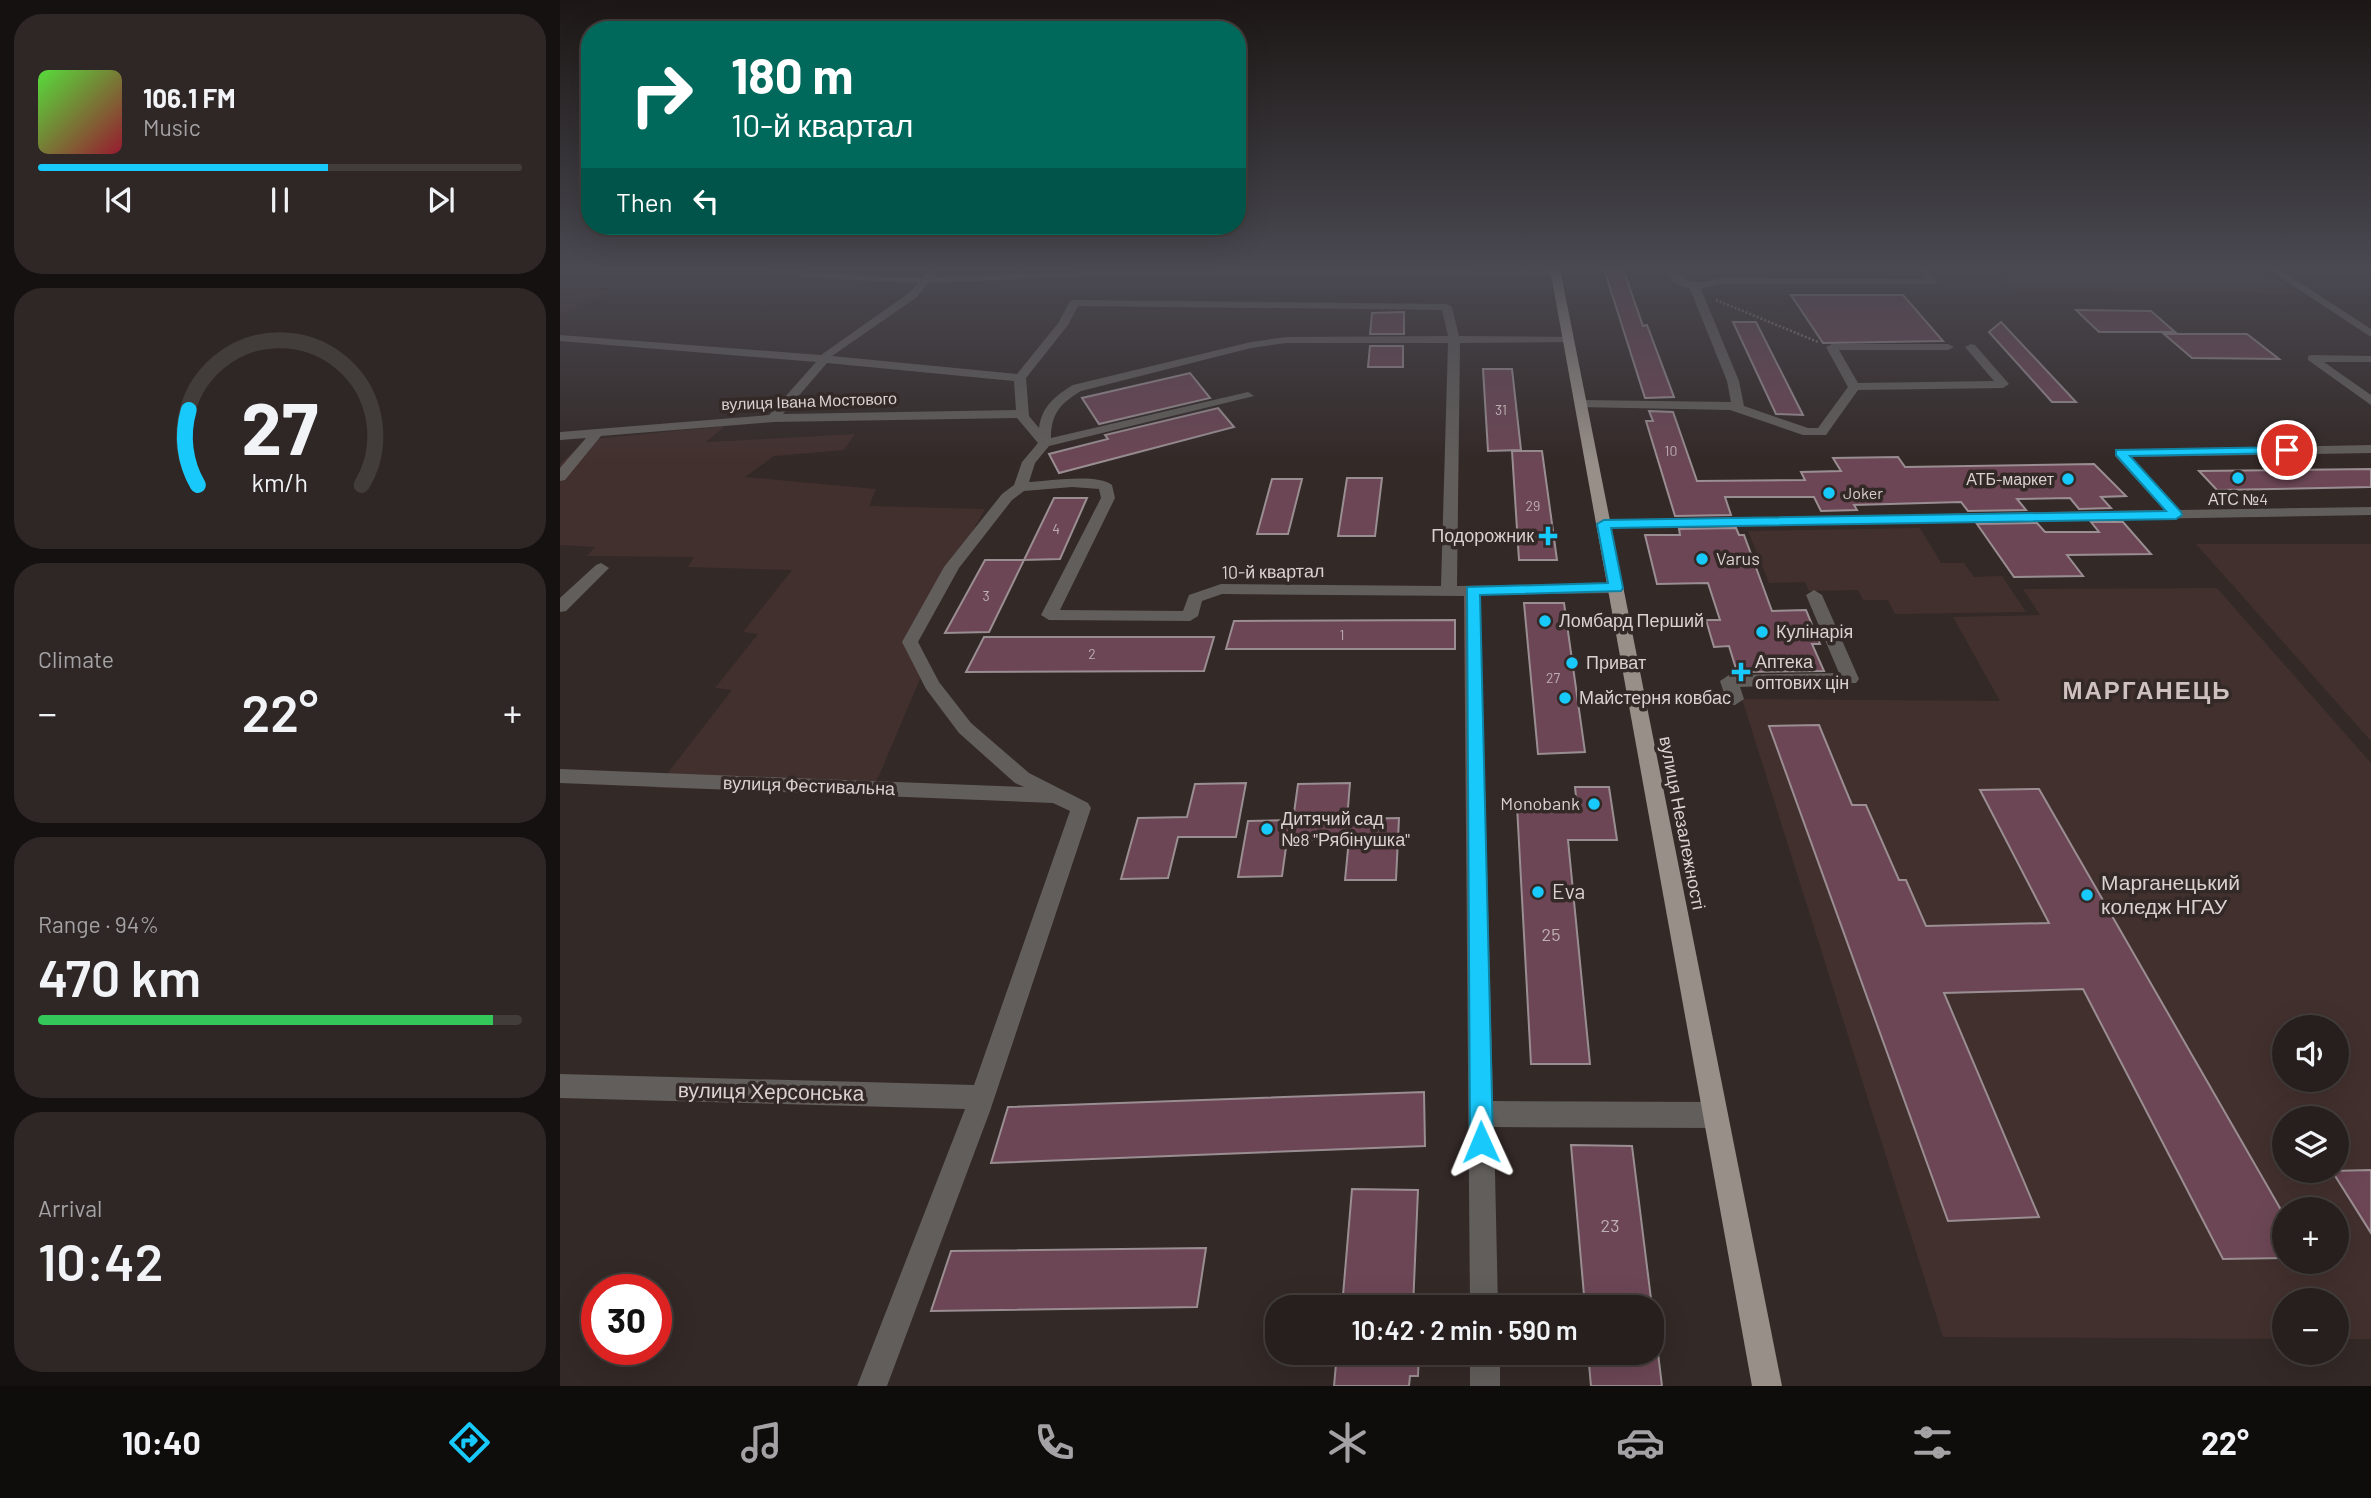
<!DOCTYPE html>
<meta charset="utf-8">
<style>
:root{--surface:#261f1d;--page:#2e2726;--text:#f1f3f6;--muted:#a4a2a4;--line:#423d3b;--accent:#18cafc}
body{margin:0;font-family:Barlow,sans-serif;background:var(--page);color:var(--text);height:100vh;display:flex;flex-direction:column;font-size:26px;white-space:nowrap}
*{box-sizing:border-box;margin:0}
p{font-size:23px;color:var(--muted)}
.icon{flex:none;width:38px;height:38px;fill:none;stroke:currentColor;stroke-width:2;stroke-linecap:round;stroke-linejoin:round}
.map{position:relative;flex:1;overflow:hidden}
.side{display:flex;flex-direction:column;gap:14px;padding:14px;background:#151110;width:560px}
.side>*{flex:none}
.guide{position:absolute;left:21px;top:21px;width:665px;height:214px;border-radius:28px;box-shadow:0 7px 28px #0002,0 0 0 2px var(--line);background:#00695c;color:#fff;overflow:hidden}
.tools{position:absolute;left:1712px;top:1015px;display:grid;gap:14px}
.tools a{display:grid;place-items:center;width:77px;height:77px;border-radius:50%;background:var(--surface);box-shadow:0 7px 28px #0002,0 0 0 2px var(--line);font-size:35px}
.speed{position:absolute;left:21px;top:1274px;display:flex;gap:14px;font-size:35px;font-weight:700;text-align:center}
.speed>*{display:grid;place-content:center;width:91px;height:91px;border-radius:50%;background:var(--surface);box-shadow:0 7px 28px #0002,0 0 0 2px var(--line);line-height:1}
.speed .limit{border:10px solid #d22;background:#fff;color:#111}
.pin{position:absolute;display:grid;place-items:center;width:60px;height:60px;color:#fff;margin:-30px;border:4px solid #fff;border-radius:50%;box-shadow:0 2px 7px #0007}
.me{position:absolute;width:77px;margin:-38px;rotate:359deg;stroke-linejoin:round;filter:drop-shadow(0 0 5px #0008)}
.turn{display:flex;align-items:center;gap:24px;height:147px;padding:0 35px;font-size:32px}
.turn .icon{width:91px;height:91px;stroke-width:2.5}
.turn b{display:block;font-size:49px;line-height:60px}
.then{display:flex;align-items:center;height:66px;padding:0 35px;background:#0003;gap:14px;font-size:26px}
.big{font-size:52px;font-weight:600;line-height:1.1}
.side .widget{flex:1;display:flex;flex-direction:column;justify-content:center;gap:10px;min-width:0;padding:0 24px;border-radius:28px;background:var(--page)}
.side .dial{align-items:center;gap:0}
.dial svg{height:182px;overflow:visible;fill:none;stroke:var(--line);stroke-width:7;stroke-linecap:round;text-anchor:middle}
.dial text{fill:var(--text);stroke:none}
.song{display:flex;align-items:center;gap:21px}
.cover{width:84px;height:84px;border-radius:10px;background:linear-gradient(135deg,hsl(110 70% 55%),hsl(350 70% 35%))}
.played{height:7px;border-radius:4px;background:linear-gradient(90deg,var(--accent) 60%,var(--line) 60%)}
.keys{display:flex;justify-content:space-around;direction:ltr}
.heat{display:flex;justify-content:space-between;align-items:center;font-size:38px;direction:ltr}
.charge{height:10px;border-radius:5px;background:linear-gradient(90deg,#34c759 94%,var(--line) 0)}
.trip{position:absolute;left:705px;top:1295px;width:399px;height:70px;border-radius:28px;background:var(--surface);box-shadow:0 7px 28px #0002,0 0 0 2px var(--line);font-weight:600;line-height:70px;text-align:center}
.tabs{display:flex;height:112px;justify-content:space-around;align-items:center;background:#0f0c0c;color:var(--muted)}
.tabs .icon{width:49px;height:49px}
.tabs .on{color:var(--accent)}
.tabs b{font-size:32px;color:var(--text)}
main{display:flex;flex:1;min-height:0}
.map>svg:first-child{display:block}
</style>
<main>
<section class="side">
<div class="widget">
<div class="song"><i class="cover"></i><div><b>106.1 FM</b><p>Music</p></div></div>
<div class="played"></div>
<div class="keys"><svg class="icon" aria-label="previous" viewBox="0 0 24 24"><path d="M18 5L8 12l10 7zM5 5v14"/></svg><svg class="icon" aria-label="pause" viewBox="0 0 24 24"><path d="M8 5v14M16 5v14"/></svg><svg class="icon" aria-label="next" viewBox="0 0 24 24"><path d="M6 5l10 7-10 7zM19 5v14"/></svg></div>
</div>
<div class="widget dial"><svg viewBox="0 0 100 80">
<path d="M14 69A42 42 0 1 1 86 69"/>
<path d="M14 69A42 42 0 0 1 10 36" stroke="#18cafc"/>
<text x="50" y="56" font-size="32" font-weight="700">27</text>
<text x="50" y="72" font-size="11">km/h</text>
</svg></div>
<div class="widget"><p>Climate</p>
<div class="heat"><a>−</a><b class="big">22°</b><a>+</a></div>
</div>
<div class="widget"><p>Range · 94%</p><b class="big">470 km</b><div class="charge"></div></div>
<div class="widget"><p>Arrival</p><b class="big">10:42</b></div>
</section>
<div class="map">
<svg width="1811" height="1386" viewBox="0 0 1811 1386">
<rect width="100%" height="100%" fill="#332927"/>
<!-- built -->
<g fill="#42302e" fill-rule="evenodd">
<path d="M1434,269H1701L1738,294L1455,292Z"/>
<path d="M0,288H20L51,292L0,315Z"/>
<path d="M165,426L146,442L295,434L284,450L214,456L185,477L316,489L309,506L425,509L350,642L360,679L312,792L96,788L172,690L155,688L198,634L183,632L232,570L128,567L134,557L27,556L35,547L0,545V464L25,440Z"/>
<path d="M1360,528L1381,563H1404L1414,577L1442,576L1466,612L1335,614L1328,600H1303L1298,590L1249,591L1245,582L1209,583L1188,531Z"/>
<path d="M1636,544H1811V741Z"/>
<path d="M1657,588L1811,763V1339H1776V1300H1724V1339L1383,1337L1182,699L1440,701L1393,617L1480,615L1463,589ZM1724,1027H1776V1080H1724ZM1724,1118H1776V1171H1724ZM1724,1209H1776V1262H1724Z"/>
</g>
<!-- building -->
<g fill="#6c4654" stroke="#9a8e92" stroke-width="2">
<path d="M1044,269H1063L1083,326L1087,325L1114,397L1085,398Z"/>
<path d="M1231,295H1343L1383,341L1263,343Z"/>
<path d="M1516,310L1591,311L1615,332H1539Z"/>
<path d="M844,312V334H810L812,313Z"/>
<path d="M1173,322H1196L1243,415L1216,414Z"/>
<path d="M1441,322L1516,402H1492L1429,332Z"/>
<path d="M1604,334H1687L1719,359L1632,358Z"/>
<path d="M810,346H843V367H808Z"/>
<path d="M923,369H952L961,450L928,451Z"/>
<path d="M630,373L650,398L539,424L522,398Z"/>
<path d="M658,408L674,427L499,473L489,454L548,439L545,435Z"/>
<path d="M1089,411L1113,412L1137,481L1245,480L1241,472L1281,471L1273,458L1338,457L1345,467L1534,464L1566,496L1541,497L1551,508L1519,509L1510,498L1457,499L1466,510L1408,511L1401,502L1294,505L1297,510L1261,511L1254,497H1165L1171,515L1115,516L1086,421H1093Z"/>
<path d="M952,451H982L997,560H959Z"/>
<path d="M1811,469V487L1714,489L1657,490L1639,471Z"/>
<path d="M787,478H822L815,536H778Z"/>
<path d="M712,479H742L728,534H697Z"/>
<path d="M494,498H527L500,559L464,560Z"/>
<path d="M1531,522H1563L1591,554L1507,555L1523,576L1454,577L1417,524L1477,523L1485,532H1539Z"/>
<path d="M1176,528L1179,535H1184L1212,611L1246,610L1260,644H1252L1264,671L1177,672L1169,646L1154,647L1146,620H1160L1148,583L1097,584L1085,535H1120L1119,529Z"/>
<path d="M425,560H464L429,632L385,633Z"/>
<path d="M964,603H1004L1025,752L978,754Z"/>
<path d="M895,620V649H666L674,621Z"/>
<path d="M424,637H654L644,671L406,672Z"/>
<path d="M1259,725L1292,805H1306L1339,880H1346L1366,926L1489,923L1420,790L1479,789L1724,1215V1258L1663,1259L1523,989L1384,993L1479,1217L1388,1221L1209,726Z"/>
<path d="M686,783L676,837H618L608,878L561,879L578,818L627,817L635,784Z"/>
<path d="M790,783L787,819L839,818L836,880H785L789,839L727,840L722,876L678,877L688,821L733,820L738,784Z"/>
<path d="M1015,787H1049L1057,840H1008L1030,1064H971L957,806H1017Z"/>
<path d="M864,1092L865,1146L431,1163L448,1107Z"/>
<path d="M1011,1145L1072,1146L1092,1307H1025Z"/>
<path d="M1811,1170V1233L1772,1171Z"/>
<path d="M792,1189L858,1190L853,1307H782Z"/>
<path d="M646,1248L637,1307L371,1311L391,1251Z"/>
<path d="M777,1353H859L858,1376H850L849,1386H774Z"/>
<path d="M1028,1353H1098L1102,1386H1031Z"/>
</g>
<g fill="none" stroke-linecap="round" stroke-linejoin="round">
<!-- path -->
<path stroke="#887f7e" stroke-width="2.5" stroke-dasharray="2 2" stroke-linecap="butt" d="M1156,300L1258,342"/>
<!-- minor -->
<g fill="#625e5b" fill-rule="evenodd">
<path d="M206,269L330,277H363L371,270L376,273L373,277L592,269L998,271V275L995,276H534L368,283L357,297L272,356L457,374L499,322L510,301L514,300L887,304L892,307L899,336L1012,337V341L1008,342L900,343L897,586L1056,583L1064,588L1056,593L920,595L933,1101L1155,1102L1164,1106L1168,1115L1164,1124L1155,1128L934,1127L938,1307H910L904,596L662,594L642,601L638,616L630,621L489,620L481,615L541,498L539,489L512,487L464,491L452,500L399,568L358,642L379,682L411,723L469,773L528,803L531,808L430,1111L327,1386H297L405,1109L0,1098V1074L414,1085L510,811L493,803L0,783V769L464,787L455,783L399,733L366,689L342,642L384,567L442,494L454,485L462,462L478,443L457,418L213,422L41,436L5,480L0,481V468L26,438L0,440V432L209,415L256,362L0,341V335L261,355L349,293L358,283L249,278ZM518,306L882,310L888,336L726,337L691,342L513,385C495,396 482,406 479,428L469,416L466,378L508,325ZM726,343H888L881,586L661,584L629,595L623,611L500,610L555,498L552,485C538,473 488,481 469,482L475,463L489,446L694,396L688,392L491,438C491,413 501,403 521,391L691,348ZM267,363L454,381L456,410L223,414Z"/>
<path d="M1105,269H1115C1127,287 1141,283 1160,278L1365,279L1358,269H1368L1377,282L1376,284H1160L1141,289L1179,381L1184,406L1248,428H1258L1288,387L1266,347L1272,344H1388L1394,347L1388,350H1279L1298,383L1434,381L1405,347L1411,344L1415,345L1449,384L1443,388L1298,390L1266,435H1243L1170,410L1017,407L1015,404L1021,400L1171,402L1167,381L1130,289L1114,283Z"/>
<path d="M1708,269H1719L1811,329V337Z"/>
<path d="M1752,355L1811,356V362H1764L1811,395V405L1748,360V356Z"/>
<path d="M1811,445V453L1571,457L1619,510L1811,507V515L1044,528L1037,524L1044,520L1604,510L1555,456V450Z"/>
<path d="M41,563L49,568L6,611L0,612V598L36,565Z"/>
<path d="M1254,590L1262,595L1299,679L1296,683L1180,687L1184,699L1175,705L1071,703L1068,699L1071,695L1077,693H1164L1160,681L1169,675L1279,673L1246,595Z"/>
<rect x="910" y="1353" width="30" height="33"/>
</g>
<!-- major -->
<path fill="#978f88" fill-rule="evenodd" d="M990,269H1000L1222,1386H1192Z"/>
</g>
<!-- sky -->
<linearGradient id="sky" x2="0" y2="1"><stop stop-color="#1c1715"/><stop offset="0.58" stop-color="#4a4952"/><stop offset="1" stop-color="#4a4952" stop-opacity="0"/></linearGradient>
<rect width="1811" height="463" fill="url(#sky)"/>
<!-- route -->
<path fill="#18cafc" stroke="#1083a4" stroke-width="2" d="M1727,447L1733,450L1731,453L1570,456L1621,512L1622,515L1616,519L1051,528L1063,588L1061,591L920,595L933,1142L929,1150L921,1154L913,1150L910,1142L907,587L1048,583L1037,524L1044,520L1606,511L1556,455V450Z"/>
<!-- markers -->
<g fill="#18cafc" stroke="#332927" stroke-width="2.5">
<circle cx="1678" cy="478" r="7"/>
<circle cx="1508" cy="479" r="7"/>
<circle cx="1269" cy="493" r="7"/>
<path d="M984.5 525.5h7v7h7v7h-7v7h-7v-7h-7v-7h7z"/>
<circle cx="1142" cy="559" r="7"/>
<circle cx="985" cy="621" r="7"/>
<circle cx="1202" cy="632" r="7"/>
<circle cx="1012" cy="663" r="7"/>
<path d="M1177.5 661.5h7v7h7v7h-7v7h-7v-7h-7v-7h7z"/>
<circle cx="1005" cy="698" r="7"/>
<circle cx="1034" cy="804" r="7"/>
<circle cx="707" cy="829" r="7"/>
<circle cx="978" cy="892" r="7"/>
<circle cx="1527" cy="895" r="7"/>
</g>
<g text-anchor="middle" stroke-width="7" stroke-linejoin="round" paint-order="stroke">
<!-- number labels -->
<g font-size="14" fill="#beafb2">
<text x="941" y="415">31</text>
<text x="1111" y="456">10</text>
<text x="973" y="511">29</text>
<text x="496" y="534">4</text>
<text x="426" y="601">3</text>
<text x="782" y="640">1</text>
<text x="532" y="659">2</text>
<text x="993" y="683">27</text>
</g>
<!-- far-street labels -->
<g font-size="16" fill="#d9d2d1" stroke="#332927">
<text transform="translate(249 401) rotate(-2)" y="6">вулиця Івана Мостового</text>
</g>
<!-- far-poi labels -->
<g font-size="16" fill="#d9d2d1" stroke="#332927" text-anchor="end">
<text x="1494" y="485">АТБ-маркет</text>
<text x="1283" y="499" text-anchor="start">Joker</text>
<text x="1678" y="505" text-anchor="middle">АТС №4</text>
</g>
<!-- poi labels -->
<g font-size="18" fill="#d9d2d1" stroke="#332927" text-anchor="start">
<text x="974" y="542" text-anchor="end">Подорожник</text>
<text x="1156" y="565">Varus</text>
<text x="999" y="627">Ломбард Перший</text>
<text x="1216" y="638">Кулінарія</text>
<text x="1195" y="668">Аптека<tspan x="1195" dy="21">оптових цін</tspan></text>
<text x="1026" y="669">Приват</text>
<text x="1019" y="704">Майстерня ковбас</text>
<text x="1020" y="810" text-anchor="end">Monobank</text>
<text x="721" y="825">Дитячий сад<tspan x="721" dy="21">№8 "Рябінушка"</tspan></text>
</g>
<!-- street labels -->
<g font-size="18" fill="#d9d2d1" stroke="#332927">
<text transform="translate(713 572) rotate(-1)" y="6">10-й квартал</text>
<text transform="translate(249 786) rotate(2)" y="6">вулиця Фестивальна</text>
<text transform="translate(1122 823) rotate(79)" y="6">вулиця Незалежності</text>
</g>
<!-- near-number labels -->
<g font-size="18" fill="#beafb2">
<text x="991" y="941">25</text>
<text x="1050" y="1232">23</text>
</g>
<!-- near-poi labels -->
<g font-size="21" fill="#d9d2d1" stroke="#332927" text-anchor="start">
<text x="1541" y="890">Марганецький<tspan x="1541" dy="24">коледж НГАУ</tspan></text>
<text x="992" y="899">Eva</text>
</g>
<!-- near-street labels -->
<g font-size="21" fill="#d9d2d1" stroke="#332927">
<text transform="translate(211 1092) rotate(1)" y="7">вулиця Херсонська</text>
</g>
<!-- district labels -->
<g font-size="24" font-weight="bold" letter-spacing="2" fill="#cfc1bf" stroke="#332927">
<text x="1587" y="699">МАРГАНЕЦЬ</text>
</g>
</g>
</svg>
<div class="tools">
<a><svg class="icon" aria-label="sound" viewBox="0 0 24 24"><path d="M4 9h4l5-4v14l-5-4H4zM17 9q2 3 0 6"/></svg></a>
<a><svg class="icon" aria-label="layers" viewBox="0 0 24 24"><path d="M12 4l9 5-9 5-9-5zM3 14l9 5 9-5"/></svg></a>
<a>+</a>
<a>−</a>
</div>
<div class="speed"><div class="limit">30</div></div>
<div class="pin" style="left:1727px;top:450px;background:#d93025"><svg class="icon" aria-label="arrive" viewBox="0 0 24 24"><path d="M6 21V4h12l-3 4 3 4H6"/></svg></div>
<svg class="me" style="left:921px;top:1142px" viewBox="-20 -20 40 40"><path d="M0-17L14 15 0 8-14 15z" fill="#18cafc" stroke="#fff" stroke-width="4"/></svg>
<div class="trip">10:42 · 2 min · 590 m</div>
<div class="guide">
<div class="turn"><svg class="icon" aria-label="right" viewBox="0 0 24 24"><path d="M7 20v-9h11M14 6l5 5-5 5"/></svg><div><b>180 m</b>10-й квартал</div></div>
<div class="then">Then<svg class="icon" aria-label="left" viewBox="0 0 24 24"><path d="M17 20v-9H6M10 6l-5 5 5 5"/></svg></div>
</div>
</div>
</main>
<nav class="tabs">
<b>10:40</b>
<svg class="icon on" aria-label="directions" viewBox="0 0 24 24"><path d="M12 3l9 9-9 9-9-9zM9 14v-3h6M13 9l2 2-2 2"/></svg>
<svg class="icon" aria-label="music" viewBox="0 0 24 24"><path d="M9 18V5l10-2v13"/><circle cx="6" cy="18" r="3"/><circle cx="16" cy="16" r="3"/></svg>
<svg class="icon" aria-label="phone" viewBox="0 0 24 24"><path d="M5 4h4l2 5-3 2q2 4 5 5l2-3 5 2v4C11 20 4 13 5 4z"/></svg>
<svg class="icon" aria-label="climate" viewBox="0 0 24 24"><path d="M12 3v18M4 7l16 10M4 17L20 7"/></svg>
<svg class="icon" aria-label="car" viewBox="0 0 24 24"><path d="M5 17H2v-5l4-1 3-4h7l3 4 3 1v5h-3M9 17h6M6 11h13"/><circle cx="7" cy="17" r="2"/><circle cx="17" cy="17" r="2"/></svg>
<svg class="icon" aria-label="filters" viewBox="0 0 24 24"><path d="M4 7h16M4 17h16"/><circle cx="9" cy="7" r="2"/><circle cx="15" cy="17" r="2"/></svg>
<b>22°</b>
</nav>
